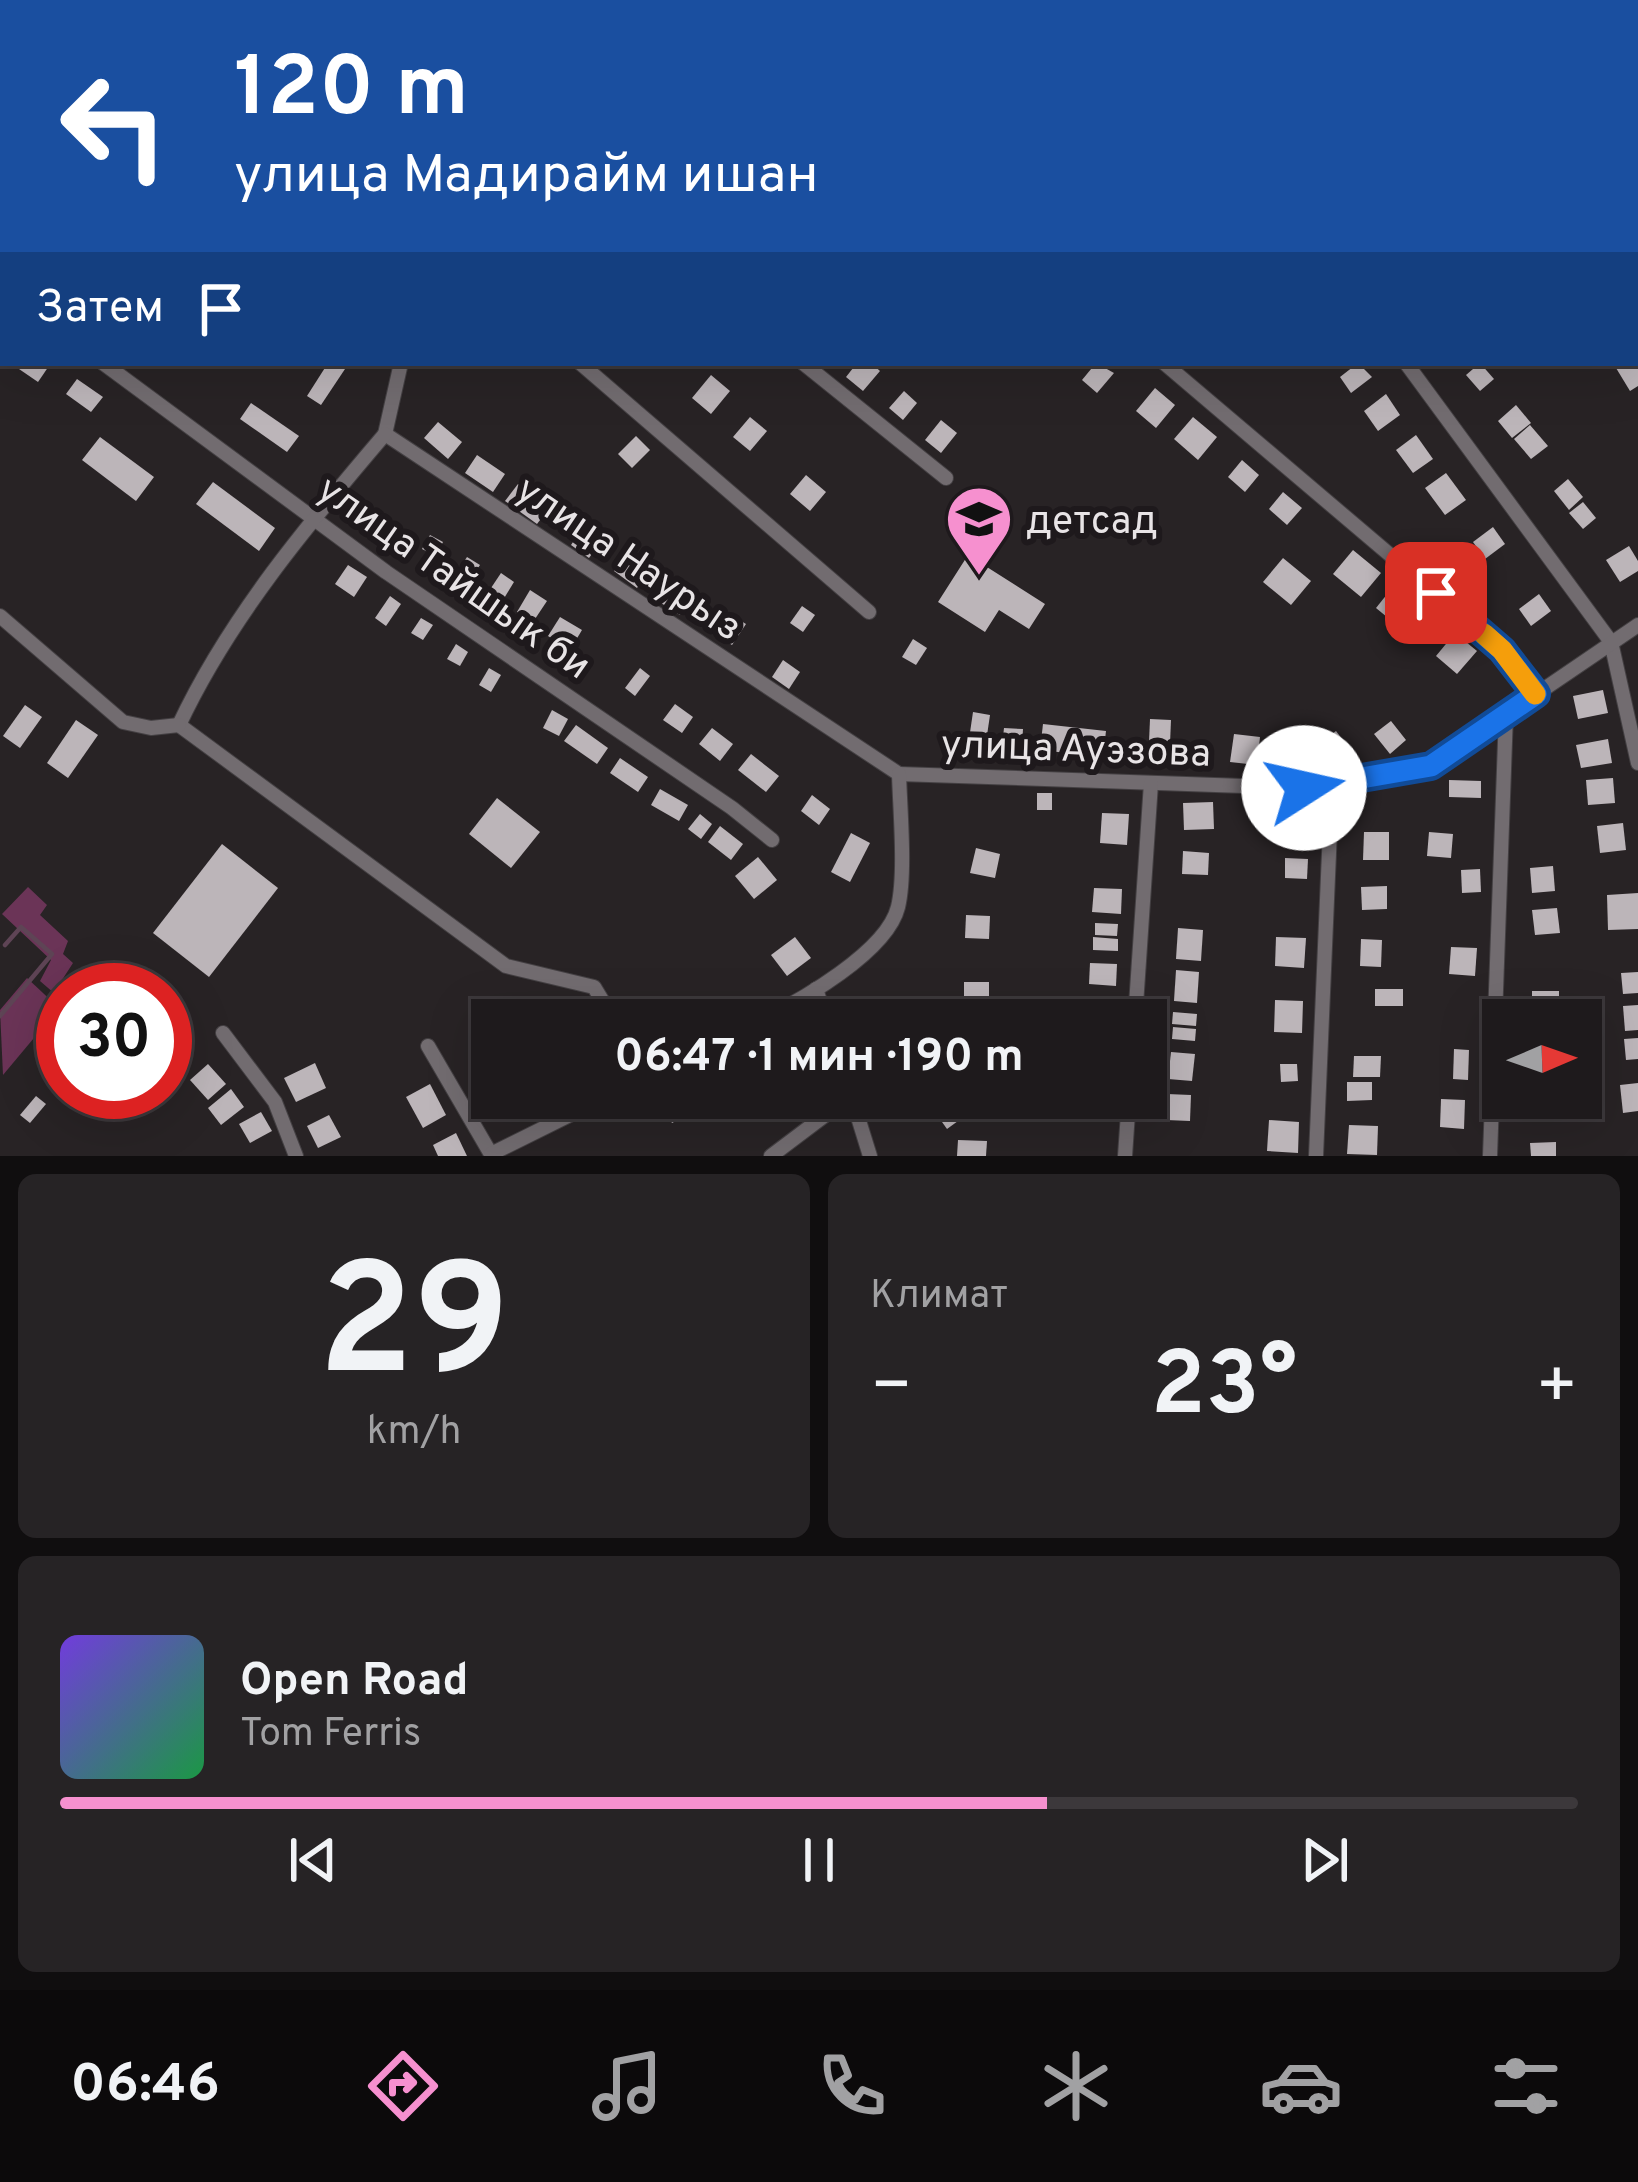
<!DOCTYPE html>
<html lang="ru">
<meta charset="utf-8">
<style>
:root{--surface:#1e1a1c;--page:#262325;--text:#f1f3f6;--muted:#a1a1a3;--line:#3c383b;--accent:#f690cf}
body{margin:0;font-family:Overpass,sans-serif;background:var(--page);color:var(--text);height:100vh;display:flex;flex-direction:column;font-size:45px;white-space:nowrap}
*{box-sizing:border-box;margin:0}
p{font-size:39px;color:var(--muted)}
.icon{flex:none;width:66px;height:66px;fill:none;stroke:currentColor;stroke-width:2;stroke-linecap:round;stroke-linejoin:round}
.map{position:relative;height:1156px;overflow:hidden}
.panel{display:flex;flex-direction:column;gap:18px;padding:18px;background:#100e0f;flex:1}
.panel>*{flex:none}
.banner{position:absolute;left:0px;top:0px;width:1638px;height:366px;box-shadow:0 12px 48px #0002,0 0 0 3px var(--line);background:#1a4fa0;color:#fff;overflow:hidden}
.needle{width:78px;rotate:88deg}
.controls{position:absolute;left:1482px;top:999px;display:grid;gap:24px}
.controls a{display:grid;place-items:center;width:120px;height:120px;border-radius:0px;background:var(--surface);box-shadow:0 12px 48px #0002,0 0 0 3px var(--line);font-size:60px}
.speed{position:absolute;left:36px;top:963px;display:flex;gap:24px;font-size:60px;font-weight:700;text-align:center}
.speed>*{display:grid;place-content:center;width:156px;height:156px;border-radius:50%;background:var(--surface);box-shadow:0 12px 48px #0002,0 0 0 3px var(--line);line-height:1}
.speed .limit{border:18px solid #d22;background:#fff;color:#111}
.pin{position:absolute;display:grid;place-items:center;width:102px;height:102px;color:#fff;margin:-51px;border-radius:24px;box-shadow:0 6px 18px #0006}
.me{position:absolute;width:132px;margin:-66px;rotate:80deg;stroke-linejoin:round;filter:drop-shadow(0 0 9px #0008)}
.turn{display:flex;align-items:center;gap:42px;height:252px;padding:0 36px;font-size:54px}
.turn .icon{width:156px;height:156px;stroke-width:2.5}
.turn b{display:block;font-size:84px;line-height:102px}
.then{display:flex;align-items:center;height:114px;padding:0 36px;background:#0003;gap:24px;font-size:45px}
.big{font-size:90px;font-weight:700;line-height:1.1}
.panel .card{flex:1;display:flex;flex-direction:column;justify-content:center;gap:18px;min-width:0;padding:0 42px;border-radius:18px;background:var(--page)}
.panel .dial{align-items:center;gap:0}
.dial b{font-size:156px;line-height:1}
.song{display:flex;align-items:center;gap:36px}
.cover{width:144px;height:144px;border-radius:18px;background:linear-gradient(135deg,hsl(260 70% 55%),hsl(140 70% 35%))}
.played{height:12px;border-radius:6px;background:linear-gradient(90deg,var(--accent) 65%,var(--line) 65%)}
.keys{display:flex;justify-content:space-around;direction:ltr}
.heat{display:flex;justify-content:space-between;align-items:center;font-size:66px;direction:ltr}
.panel .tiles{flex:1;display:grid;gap:18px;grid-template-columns:1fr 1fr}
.card:last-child{grid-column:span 2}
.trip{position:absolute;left:471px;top:999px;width:696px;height:120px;border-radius:0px;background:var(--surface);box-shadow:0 12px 48px #0002,0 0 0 3px var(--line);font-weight:700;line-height:120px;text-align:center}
.tab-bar{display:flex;height:192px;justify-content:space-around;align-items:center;background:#0c0a0b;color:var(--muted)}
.tab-bar .icon{width:84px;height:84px}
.tab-bar .active{color:var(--accent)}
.tab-bar b{font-size:54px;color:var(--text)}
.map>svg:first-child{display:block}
</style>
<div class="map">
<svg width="1638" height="1156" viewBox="0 0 1638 1156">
<rect width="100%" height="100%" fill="#282325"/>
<!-- green -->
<g fill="#6b3457">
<path d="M28,887L47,905L40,915L68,941L63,954L73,963L62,980L74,989L63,990L62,1000L40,981L51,960L2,914Z"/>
<path d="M27,978L59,1008L3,1075L0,1010Z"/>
</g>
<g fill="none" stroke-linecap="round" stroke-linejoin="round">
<!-- stream -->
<path stroke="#5e4455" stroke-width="4.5" d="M0,1016L52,954L21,927L5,945"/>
</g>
<!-- building -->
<g fill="#bcb5b9">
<path d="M23,363H51L38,382L19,369Z"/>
<path d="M328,363H349L321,405L307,396Z"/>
<path d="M857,363H871L880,371L863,391L846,377Z"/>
<path d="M1096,363L1114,373L1097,393L1082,380Z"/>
<path d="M1358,363L1372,377L1351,393L1340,377Z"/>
<path d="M1480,363L1494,379L1480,391L1466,375Z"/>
<path d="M1613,363H1638V386L1630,391Z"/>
<path d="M711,375L730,391L711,414L692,398Z"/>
<path d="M77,379L103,397L91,412L66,394Z"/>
<path d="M1155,388L1175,405L1156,428L1136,411Z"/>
<path d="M904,391L917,403L903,420L889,408Z"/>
<path d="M1386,394L1400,415L1378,431L1364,411Z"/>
<path d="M251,403L299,436L287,452L240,419Z"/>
<path d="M1516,405L1531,423L1512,438L1498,421Z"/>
<path d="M750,417L767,431L750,451L733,437Z"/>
<path d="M1193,417L1217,437L1198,460L1174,439Z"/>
<path d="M941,420L957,433L941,453L925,440Z"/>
<path d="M438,422L462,442L448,459L424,438Z"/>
<path d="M1530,425L1548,446L1531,459L1514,439Z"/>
<path d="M1416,435L1433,459L1413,473L1396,450Z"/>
<path d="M636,436L650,450L632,468L618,454Z"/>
<path d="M100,437L154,477L136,501L82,460Z"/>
<path d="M477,455L505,474L493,492L465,473Z"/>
<path d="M1242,460L1259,475L1245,492L1228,477Z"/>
<path d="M1446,473L1466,500L1445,515L1425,488Z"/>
<path d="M806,475L826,492L810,511L790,494Z"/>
<path d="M1568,479L1583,497L1569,510L1554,491Z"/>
<path d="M213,482L275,528L259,551L196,504Z"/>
<path d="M518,484L550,507L537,524L505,501Z"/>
<path d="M1283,492L1302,508L1287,525L1269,509Z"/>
<path d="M1583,502L1596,518L1583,529L1569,513Z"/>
<path d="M585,524L604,537L589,558L571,545Z"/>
<path d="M1493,527L1505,544L1485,559L1473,542Z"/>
<path d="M430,535L443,542L436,556L422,549Z"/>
<path d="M1629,546L1638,561V571L1620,582L1606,560Z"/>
<path d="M1353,550L1381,573L1361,597L1333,574Z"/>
<path d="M628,551L651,568L637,588L614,571Z"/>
<path d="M968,555L1045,604L1029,629L999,610L985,632L938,602Z"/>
<path d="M467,557L480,565L470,580L458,571Z"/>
<path d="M1283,558L1311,581L1291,605L1263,582Z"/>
<path d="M348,565L367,577L354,597L335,584Z"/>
<path d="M501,573L514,582L503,600L489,591Z"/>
<path d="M674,581L694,593L680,615L661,603Z"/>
<path d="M1396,583L1424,607L1404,631L1376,608Z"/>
<path d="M530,590L547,601L533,622L517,612Z"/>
<path d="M1539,594L1551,611L1531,626L1519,609Z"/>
<path d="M390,596L401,604L386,626L375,618Z"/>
<path d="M802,606L815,615L803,632L790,623Z"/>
<path d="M726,612L746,624L732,645L713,633Z"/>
<path d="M560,617L582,630L570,650L548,636Z"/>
<path d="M421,618L433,625L423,640L411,633Z"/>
<path d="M1455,633L1477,651L1457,674L1436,656Z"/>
<path d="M913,639L927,648L916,665L902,657Z"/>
<path d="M456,644L468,652L460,666L447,659Z"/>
<path d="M783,660L800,672L789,689L772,677Z"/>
<path d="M489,668L501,675L491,692L479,685Z"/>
<path d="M640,668L650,676L635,696L625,688Z"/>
<path d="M1603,690L1608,713L1578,719L1573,696Z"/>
<path d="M675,704L693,717L682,733L663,720Z"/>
<path d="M25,705L42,717L20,748L3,736Z"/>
<path d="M552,710L568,719L559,736L543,728Z"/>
<path d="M973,712L990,715L985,749L968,746Z"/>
<path d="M1150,719L1171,720L1170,744L1149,742Z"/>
<path d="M76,720L98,735L68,778L47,763Z"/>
<path d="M1391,721L1406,740L1390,754L1374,734Z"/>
<path d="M1043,724L1106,731L1103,757L1040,750Z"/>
<path d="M576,725L608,748L597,764L564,741Z"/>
<path d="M712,728L733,744L720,761L699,744Z"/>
<path d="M1004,728L1023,729L1022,748L1002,746Z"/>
<path d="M1336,731L1352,752L1334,766L1318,745Z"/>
<path d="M1234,734L1260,737L1257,765L1230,762Z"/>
<path d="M1608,739L1612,763L1581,768L1576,745Z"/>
<path d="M751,754L779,776L766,792L738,770Z"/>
<path d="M620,758L648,777L638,792L610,773Z"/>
<path d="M1613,778L1615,803L1588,805L1586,780Z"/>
<path d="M1449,780L1481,781V798L1449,797Z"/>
<path d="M660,789L688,805L679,821L651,805Z"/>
<rect x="1037" y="793" width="15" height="17"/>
<path d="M812,795L830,809L819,825L801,811Z"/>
<path d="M497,798L540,832L511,868L469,834Z"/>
<path d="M1213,802L1214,829L1184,830L1183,803Z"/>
<path d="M1291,809L1313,811L1311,835L1289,834Z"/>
<path d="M1102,813L1129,814L1127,845L1100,843Z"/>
<path d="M700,814L712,824L701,839L688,829Z"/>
<path d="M1623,823L1626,850L1600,853L1597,826Z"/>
<path d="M720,826L743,844L731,860L708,842Z"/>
<path d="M1364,832H1389V860H1363Z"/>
<path d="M1429,832L1453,834L1451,858L1427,856Z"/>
<path d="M851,833L870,843L850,882L831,872Z"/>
<path d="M222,844L278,888L209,977L153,933Z"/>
<path d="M976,848L1000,854L995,878L970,873Z"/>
<path d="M1183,851L1209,853L1208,875L1182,874Z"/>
<path d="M758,857L777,880L754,899L735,876Z"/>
<path d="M1285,858L1308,859L1307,879L1285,878Z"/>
<path d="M1553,866L1555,891L1532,893L1530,868Z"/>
<path d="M1480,869L1481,892L1462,893L1461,870Z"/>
<path d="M1387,886V909L1362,910L1361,887Z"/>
<path d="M1094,888L1122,889L1121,914L1092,912Z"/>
<path d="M1638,893V929L1608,930L1607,895Z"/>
<path d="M1557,908L1560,933L1535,935L1532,910Z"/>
<path d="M966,915L990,916L989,939L965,938Z"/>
<path d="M1095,923L1118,924L1117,936L1095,935Z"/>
<path d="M1178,928L1203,930L1201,961L1176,959Z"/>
<path d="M795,937L811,958L787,976L771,955Z"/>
<path d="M1093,937L1118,939V951L1093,950Z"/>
<path d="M1276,937L1306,938L1304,968L1275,966Z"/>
<path d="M1361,939L1382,940L1381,967L1360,966Z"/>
<path d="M1451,947L1477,948L1475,976L1449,974Z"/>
<path d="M1090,963L1117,964L1116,986L1089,984Z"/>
<path d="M1176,970L1199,972L1197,1003L1174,1001Z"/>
<path d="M1638,972V993L1623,994L1621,973Z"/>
<rect x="964" y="982" width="25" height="27"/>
<rect x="1375" y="989" width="28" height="17"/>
<rect x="1532" y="991" width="27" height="29"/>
<path d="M734,999L740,1010L722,1020H696Z"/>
<path d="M1275,1000L1303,1001L1302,1033L1274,1032Z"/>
<path d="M1085,1003L1114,1005L1112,1020H1084Z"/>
<path d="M1638,1005V1030L1625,1031L1623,1006Z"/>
<path d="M1173,1012L1197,1014L1196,1026L1172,1024Z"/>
<path d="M1173,1027L1196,1029L1195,1041L1172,1039Z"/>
<path d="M1638,1038V1059L1626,1060L1624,1039Z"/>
<path d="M174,1040L191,1058L173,1076L165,1067V1048Z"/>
<path d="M1454,1049L1469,1050L1468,1080L1453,1079Z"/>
<path d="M1171,1052L1195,1054L1192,1081L1168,1079Z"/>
<path d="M1354,1056H1381L1380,1077H1353Z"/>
<path d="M315,1063L326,1088L296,1102L284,1078Z"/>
<path d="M208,1064L226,1084L208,1100L190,1080Z"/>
<path d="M1280,1064H1297L1298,1081L1281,1082Z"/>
<path d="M1347,1082H1372V1100L1347,1101Z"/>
<path d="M1638,1083V1111L1623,1113L1620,1085Z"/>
<path d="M430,1084L446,1115L423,1128L406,1097Z"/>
<path d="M231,1089L244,1107L221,1125L208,1108Z"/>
<path d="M1167,1094L1191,1095L1190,1121L1166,1120Z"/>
<path d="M36,1096L46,1104L30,1123L20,1115Z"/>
<path d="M659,1098H697L702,1107L672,1123Z"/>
<path d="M940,1098H958L969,1113L947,1129L930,1105Z"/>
<path d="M1530,1098H1558L1557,1112L1529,1110Z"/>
<path d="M1441,1099L1465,1100L1464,1129L1440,1127Z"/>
<path d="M261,1112L272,1131L250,1143L239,1124Z"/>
<path d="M329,1115L341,1137L318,1148L307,1126Z"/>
<path d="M1269,1120L1299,1122L1298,1153L1267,1151Z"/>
<path d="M1349,1125L1378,1126L1377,1155L1347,1154Z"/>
<path d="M456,1133L467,1156H438L433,1145Z"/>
<path d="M958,1140L987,1141L986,1156H957Z"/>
<path d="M1556,1142V1156H1531L1530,1143Z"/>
</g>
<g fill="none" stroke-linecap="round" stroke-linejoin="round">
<!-- street casing -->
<g stroke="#444043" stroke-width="16">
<g id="street">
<path d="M293,0L295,3"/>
<path d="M735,0L739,3"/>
<path d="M1128,0L1131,3"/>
<path d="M1490,0L1493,3"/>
<path d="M1507,3L1511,0"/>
<path d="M1635,76L1638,74"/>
<path d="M0,287L3,290"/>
<path d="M1635,305L1638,309"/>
<path d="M103,363L386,572L732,808L772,840"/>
<path d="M401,363L385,434L899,774"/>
<path d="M580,363L869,612"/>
<path d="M803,363L946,478"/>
<path d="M1164,363L1502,650L1536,694"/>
<path d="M1406,363L1611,642L1638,763"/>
<path d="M385,434C309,523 229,618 179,725L506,966L594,987L614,1020"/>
<path d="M0,616L123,722L151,728L179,725"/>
<path d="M899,774L1304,788L1431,766L1638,625"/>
<path d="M816,989L826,1020"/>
<path d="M761,1020C800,1001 887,952 898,907C906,874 900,810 899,774"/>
<path d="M1135,1020L1151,783"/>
<path d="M223,1033L275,1102L296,1156"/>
<path d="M428,1046L492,1156"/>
<path d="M852,1098L870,1156"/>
<path d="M491,1154L604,1098"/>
<path d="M771,1156L848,1098"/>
<path d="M1125,1156L1129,1098"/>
<path d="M1316,1156L1332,783"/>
<path d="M1490,1156L1506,714"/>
</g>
</g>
<!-- street -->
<use href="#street" stroke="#726c70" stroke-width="14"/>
</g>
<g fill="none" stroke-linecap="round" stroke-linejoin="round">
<!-- route casing -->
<g stroke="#114b97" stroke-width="30">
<path id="route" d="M1304,788L1431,766L1536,694L1502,650L1436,593"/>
</g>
<!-- route -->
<use href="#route" stroke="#1a73e8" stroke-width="21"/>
<!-- slow -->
<path stroke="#f59e0b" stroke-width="21" d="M1484,634L1502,650L1535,694"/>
</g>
<!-- icons -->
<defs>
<g id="school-pin" transform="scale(3.45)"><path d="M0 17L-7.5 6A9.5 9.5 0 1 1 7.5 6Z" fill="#f690cf" stroke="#1e191c"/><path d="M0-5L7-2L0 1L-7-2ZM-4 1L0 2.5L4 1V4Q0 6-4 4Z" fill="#111"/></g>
</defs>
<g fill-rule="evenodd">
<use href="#school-pin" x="979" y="519"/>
</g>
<g text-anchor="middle" stroke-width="12" stroke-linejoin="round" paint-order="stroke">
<!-- poi labels -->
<g font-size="39" fill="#e8e4e6" stroke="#1e191c" text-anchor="start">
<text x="1026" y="533">детсад</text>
</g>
<!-- street labels -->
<g font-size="39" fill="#e8e4e6" stroke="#1e191c">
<text transform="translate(630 557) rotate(34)" y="14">улица Наурыз</text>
<text transform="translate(455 576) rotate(35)" y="14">улица Тайшык би</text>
<text transform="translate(1076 747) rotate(2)" y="14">улица Ауэзова</text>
</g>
</g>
</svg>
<div class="controls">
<a><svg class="needle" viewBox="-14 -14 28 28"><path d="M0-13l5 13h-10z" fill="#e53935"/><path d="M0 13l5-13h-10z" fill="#a1a1a3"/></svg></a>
</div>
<div class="speed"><div class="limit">30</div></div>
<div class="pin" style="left:1436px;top:593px;background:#d93025"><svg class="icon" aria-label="arrive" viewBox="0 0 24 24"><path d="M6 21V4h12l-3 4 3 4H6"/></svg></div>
<svg class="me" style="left:1304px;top:788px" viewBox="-20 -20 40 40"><circle r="19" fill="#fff"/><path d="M0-13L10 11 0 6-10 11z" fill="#1a73e8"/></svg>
<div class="trip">06:47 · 1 мин · 190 m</div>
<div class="banner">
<div class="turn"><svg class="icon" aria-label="left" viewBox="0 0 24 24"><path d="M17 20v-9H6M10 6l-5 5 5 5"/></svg><div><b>120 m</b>улица Мадирайм ишан</div></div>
<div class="then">Затем<svg class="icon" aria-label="arrive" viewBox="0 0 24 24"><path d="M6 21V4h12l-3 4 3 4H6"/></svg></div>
</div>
</div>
<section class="panel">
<div class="tiles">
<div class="card dial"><b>29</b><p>km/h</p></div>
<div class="card"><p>Климат</p>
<div class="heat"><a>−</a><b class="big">23°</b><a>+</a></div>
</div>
<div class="card">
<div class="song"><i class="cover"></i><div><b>Open Road</b><p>Tom Ferris</p></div></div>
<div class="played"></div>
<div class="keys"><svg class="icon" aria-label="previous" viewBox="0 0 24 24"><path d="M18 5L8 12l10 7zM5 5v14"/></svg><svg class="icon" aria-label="pause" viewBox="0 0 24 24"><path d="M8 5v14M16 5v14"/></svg><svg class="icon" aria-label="next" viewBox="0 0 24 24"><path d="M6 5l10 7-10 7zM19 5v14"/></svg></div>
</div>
</div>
</section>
<nav class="tab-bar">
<b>06:46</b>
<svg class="icon active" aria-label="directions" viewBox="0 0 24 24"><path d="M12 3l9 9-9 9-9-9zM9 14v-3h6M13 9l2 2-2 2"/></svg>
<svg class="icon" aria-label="music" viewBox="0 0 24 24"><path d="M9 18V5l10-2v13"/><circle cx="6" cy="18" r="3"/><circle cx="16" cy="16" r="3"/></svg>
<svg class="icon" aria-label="phone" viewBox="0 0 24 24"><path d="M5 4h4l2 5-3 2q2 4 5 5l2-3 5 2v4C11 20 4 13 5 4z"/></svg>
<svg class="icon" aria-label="climate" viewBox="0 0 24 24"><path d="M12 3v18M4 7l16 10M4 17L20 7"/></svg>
<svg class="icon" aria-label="car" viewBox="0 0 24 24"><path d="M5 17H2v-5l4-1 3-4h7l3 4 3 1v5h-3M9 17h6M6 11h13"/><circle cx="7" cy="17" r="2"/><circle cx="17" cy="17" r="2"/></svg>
<svg class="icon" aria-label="filters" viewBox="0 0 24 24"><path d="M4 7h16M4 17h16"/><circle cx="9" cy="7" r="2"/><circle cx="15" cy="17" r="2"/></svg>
</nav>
